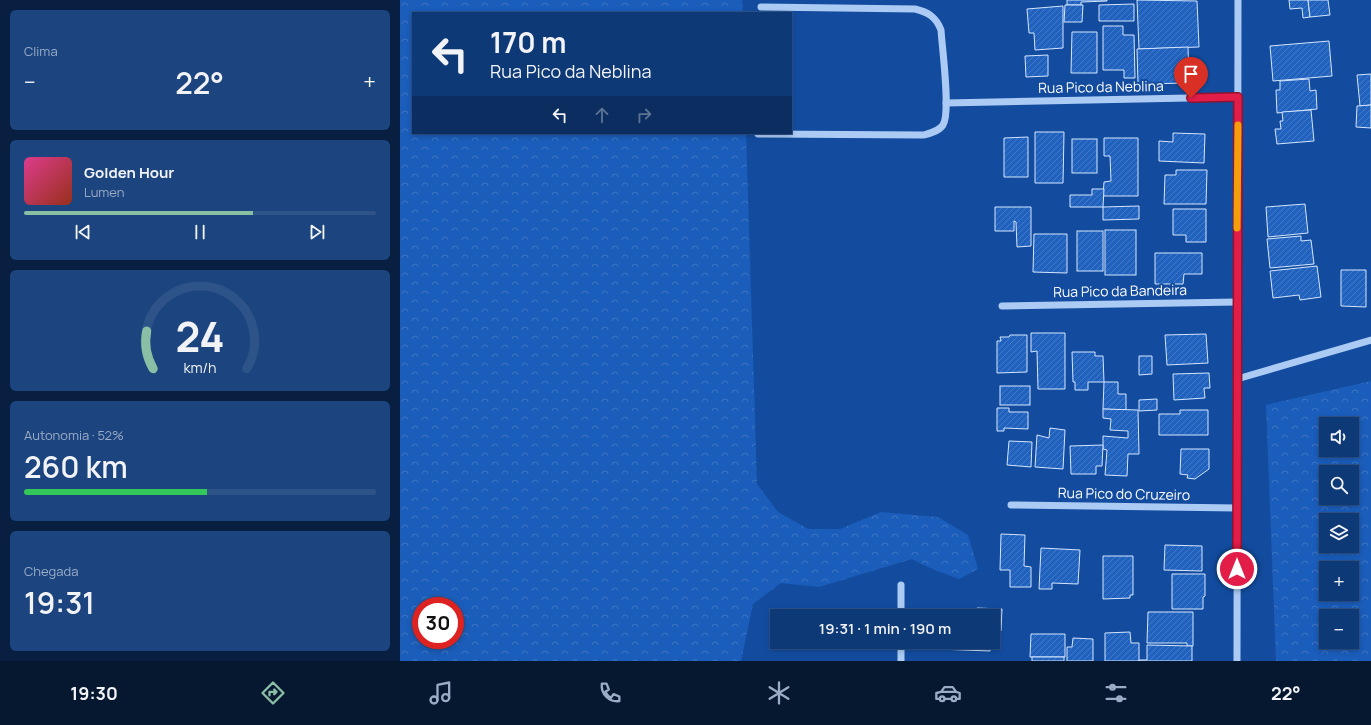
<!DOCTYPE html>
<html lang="pt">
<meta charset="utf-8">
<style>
:root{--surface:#0e3977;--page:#1c447f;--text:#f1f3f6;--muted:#9bacc6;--line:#2e5389;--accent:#8abfa5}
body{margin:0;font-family:Manrope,sans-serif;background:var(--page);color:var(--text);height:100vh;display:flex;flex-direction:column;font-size:15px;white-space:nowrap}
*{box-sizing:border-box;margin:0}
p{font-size:13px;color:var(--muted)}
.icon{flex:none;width:22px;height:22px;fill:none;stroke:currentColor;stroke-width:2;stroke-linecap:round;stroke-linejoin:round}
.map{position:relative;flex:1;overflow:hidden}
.panel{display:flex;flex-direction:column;gap:10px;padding:10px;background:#081f41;width:400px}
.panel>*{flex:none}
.banner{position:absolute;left:12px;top:12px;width:380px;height:122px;border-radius:0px;box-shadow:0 2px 6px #0003,0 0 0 1px var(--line);background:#0e3977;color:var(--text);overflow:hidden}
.tools{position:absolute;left:919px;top:417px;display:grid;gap:8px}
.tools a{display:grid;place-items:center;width:40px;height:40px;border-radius:0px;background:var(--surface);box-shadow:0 2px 6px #0003,0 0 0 1px var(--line);font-size:20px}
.speed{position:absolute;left:12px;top:597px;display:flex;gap:8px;font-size:20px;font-weight:700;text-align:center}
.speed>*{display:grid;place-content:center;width:52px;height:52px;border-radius:50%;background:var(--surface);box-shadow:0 2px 6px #0003,0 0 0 1px var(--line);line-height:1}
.speed .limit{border:6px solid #d22;background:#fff;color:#111}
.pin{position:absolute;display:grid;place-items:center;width:34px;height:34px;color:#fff;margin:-41px -17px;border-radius:50% 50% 50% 0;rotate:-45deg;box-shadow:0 0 4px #0007}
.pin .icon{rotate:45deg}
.me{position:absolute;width:44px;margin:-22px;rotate:0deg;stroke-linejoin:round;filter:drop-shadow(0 0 3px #0008)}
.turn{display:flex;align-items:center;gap:14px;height:84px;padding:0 12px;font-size:18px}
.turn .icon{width:52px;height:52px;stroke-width:2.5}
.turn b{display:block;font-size:28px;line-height:34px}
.lanes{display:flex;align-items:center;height:38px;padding:0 12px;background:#0003;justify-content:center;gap:20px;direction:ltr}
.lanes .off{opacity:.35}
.big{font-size:30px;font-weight:600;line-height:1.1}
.panel .widget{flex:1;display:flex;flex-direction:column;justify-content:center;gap:6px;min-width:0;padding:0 14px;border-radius:6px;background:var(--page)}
.panel .dial{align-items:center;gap:0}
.dial svg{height:104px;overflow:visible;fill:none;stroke:var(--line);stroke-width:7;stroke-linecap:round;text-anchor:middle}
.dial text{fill:var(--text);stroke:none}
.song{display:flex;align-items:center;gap:12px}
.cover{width:48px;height:48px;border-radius:6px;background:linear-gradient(135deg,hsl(330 70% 55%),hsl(10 70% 35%))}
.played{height:4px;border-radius:2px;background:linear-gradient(90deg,var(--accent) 65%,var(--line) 65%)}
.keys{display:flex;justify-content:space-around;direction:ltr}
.heat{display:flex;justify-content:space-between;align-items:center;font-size:22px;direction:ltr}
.charge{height:6px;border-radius:3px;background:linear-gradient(90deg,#34c759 52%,var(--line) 0)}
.trip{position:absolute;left:370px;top:609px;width:230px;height:40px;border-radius:0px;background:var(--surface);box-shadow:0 2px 6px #0003,0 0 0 1px var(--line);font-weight:600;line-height:40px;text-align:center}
.menu{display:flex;height:64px;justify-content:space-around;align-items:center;background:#061730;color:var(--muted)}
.menu .icon{width:28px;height:28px}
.menu .current{color:var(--accent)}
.menu b{font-size:18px;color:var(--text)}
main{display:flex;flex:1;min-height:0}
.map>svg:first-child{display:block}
</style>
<main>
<section class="panel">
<div class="widget"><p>Clima</p>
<div class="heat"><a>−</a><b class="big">22°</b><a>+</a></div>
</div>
<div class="widget">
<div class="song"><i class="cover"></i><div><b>Golden Hour</b><p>Lumen</p></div></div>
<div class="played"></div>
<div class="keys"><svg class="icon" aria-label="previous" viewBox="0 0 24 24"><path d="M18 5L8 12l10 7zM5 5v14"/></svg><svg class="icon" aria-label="pause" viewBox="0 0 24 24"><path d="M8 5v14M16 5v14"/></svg><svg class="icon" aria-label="next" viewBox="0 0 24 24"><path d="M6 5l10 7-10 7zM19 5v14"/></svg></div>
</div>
<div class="widget dial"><svg viewBox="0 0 100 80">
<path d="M14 69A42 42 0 1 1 86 69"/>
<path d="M14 69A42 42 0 0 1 9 40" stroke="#8abfa5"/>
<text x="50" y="56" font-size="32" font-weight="700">24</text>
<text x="50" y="72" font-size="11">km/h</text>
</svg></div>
<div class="widget"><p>Autonomia · 52%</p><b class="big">260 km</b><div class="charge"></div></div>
<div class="widget"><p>Chegada</p><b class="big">19:31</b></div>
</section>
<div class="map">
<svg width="971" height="661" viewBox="0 0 971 661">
<defs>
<pattern id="forest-crowns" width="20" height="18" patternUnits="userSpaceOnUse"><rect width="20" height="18" fill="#1b5dba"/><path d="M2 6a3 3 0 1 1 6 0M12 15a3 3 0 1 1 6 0" fill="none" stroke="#3d75c4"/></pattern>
<pattern id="building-hatch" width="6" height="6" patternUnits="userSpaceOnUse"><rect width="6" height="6" fill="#2162be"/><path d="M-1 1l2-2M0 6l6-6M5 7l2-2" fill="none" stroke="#427ac8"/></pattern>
</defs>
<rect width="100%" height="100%" fill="#134c9f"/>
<!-- forest -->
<g fill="url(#forest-crowns)" fill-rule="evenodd">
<path d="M0,0H342L343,13H13V133H346L357,484L378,512L408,529H440L481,512L538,517L568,535L578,569L559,579L530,568L512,559L419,587L381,583L353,604L341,661H0ZM21,606H55V640H21Z"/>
<path d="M971,381V661H876L866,405ZM926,424H952V450H926ZM926,472H952V498H926ZM926,520H952V546H926ZM926,568H952V594H926ZM926,616H952V642H926Z"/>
</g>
<!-- building -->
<g fill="url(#building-hatch)" stroke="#d4e6fe">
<path d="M667,0H707V1L681,2V5H667Z"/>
<path d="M737,0L797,1L799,47L739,49Z"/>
<path d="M889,0H908L910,17L903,18L902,8L890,9Z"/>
<path d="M908,0H928L930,15L910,17Z"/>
<path d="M734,4V21H699V5Z"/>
<path d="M665,5H683L682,22H664Z"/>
<path d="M663,6V48L635,50L634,33H629L627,9Z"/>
<path d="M703,26H723V35H734L735,78H724V70H703Z"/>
<path d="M672,32H697V73H671Z"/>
<path d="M929,41L932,76L873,81L870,46Z"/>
<path d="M788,47L789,83L738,84L737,49Z"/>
<path d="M648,55V76L626,77L625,56Z"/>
<path d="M971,74V105L960,106L957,75Z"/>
<path d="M909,79L910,91L916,90L917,109L877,113L876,90H880V81Z"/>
<path d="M971,105V128L956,127L957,106Z"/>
<path d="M911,110L914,141L877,144L875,129H881L880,121H883L882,112Z"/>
<path d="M635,132H664L663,183H635Z"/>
<path d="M773,133L805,134L804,163L759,161V141L773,142Z"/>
<path d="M628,137V177H604V138Z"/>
<path d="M704,138H738V196H703L704,182L711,181L710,156H704Z"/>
<rect x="672" y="139" width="25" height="34"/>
<path d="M776,170H807L806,204H764L765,175H776Z"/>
<path d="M692,189H704L703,207H670V195H692Z"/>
<path d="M905,204L908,233L868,237L866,207Z"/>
<path d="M739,206V219L703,220V207Z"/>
<path d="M595,207H631V246L617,247L616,222L614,221V231H595Z"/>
<path d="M773,209H806V242H786V235H773Z"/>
<rect x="705" y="230" width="31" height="45"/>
<rect x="677" y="231" width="26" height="40"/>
<path d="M634,234H667V273L633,272Z"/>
<path d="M901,236V241L911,240L914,264L870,268L867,239Z"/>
<path d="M755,253H802V274H784L783,284H755Z"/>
<path d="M917,266L921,297L900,300L899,295L873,298L870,271Z"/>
<path d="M941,270H966V307L941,306Z"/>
<path d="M631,333H665V389H638L637,351L631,352Z"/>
<path d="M806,334L808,363L767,365L765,335Z"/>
<path d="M610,335H627V372L597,373V341H601L600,337H609Z"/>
<path d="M672,352H695V356H703L704,382H688V390H675V382H673Z"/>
<path d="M739,356H752V374L739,375Z"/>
<path d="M809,373L810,388H804L805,398L774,400L773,374Z"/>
<path d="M704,382H718V394H726V410L703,409Z"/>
<rect x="600" y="386" width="30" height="19"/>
<path d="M757,399V410L739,411V400Z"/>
<path d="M597,408H609V412H628V429L604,428V431H597Z"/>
<path d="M703,409L738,410L739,454H728L727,476L705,475L707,450L703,449V436L728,438V431L710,430L711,419L703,418Z"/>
<path d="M780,410H808V435H759V414H780Z"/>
<path d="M650,428L665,430L663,469L635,467L637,435L649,438Z"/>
<path d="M609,441L632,442L631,467L607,465Z"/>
<path d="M703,445L702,466H696V474H671L670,446Z"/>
<path d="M781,449H809V469L795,479L787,478L788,475L780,474Z"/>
<path d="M601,534L625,535L624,566L631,567V587H610V570H600Z"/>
<path d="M765,545L802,546V571L764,570Z"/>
<path d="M641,548L680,550L678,584L652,583V589H639Z"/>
<path d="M703,556H733V595H730V598L703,599Z"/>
<path d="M772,574H805V596L803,597V609H772Z"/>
<path d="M577,608L602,609L601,631H593V616H576Z"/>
<path d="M748,612H793V646H787V643H747Z"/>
<path d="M730,632L731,643H739V661H705V633Z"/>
<path d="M631,634H665V657H630Z"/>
<path d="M673,638L693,639V661H667V647H672Z"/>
<path d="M539,642H590V651L538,649Z"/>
<path d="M747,645L792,646V661H739V660H747Z"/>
<rect x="632" y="657" width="32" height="4"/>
</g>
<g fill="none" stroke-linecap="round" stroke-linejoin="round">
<!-- minor -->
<g stroke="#abcaf4" stroke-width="7">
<path d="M546,103L838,97"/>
<path d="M358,134L524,135C531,133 539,131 543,125C551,113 542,47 541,30C536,17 528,12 515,9L361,7"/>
<path d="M602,306L837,302"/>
<path d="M837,379L971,340"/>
<path d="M611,505L837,508"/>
<path d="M501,585V616"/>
<path d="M501,642V661"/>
<path d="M837,661L838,0"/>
</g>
</g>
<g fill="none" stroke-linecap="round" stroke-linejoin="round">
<!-- route casing -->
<g stroke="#92132f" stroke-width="10">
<path id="route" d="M791,98L838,97L837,569"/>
</g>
<!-- route -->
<use href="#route" stroke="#e11d48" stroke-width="7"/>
<!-- slow -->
<path stroke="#f59e0b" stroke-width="7" d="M837,228L838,125"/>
</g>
<g text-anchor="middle" stroke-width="4" stroke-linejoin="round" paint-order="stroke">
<!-- street labels -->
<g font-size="14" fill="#fff" stroke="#134c9f">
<text transform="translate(701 87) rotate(-1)" y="5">Rua Pico da Neblina</text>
<text transform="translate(720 291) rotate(-1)" y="5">Rua Pico da Bandeira</text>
<text transform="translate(724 494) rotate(1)" y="5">Rua Pico do Cruzeiro</text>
</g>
</g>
</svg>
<div class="tools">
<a><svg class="icon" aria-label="sound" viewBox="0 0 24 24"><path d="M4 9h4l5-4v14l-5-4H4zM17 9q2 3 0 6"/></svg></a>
<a><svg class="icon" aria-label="search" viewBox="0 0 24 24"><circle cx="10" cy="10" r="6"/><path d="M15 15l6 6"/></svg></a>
<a><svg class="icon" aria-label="layers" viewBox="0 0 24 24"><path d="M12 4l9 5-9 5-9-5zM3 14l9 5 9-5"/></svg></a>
<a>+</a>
<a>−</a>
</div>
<div class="speed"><div class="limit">30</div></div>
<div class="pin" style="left:791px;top:98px;background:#d93025"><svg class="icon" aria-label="arrive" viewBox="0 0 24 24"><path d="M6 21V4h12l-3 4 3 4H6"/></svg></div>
<svg class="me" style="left:837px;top:569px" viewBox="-20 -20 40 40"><circle r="17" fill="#e11d48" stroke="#fff" stroke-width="3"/><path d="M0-11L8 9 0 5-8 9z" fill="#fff"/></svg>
<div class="trip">19:31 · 1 min · 190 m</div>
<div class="banner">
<div class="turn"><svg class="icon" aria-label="left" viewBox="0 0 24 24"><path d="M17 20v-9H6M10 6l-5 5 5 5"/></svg><div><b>170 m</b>Rua Pico da Neblina</div></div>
<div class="lanes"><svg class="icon" aria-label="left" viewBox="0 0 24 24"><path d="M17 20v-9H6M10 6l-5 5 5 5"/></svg><svg class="icon off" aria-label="ahead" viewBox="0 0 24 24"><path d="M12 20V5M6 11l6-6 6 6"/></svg><svg class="icon off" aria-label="right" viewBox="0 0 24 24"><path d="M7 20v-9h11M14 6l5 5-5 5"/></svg></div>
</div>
</div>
</main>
<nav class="menu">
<b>19:30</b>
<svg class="icon current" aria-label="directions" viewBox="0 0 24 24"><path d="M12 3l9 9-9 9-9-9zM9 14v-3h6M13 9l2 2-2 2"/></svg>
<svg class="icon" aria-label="music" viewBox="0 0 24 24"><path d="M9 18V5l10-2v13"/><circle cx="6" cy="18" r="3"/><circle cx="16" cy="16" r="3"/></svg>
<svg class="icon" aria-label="phone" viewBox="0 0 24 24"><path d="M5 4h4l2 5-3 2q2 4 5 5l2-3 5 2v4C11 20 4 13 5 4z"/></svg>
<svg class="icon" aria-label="climate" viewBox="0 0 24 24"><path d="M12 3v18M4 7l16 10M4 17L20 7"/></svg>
<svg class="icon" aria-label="car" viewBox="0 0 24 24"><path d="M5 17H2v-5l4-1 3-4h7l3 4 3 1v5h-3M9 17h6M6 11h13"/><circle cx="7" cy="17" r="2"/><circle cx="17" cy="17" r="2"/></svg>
<svg class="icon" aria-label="filters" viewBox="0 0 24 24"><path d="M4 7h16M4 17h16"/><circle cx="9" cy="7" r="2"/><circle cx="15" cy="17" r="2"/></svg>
<b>22°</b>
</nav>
